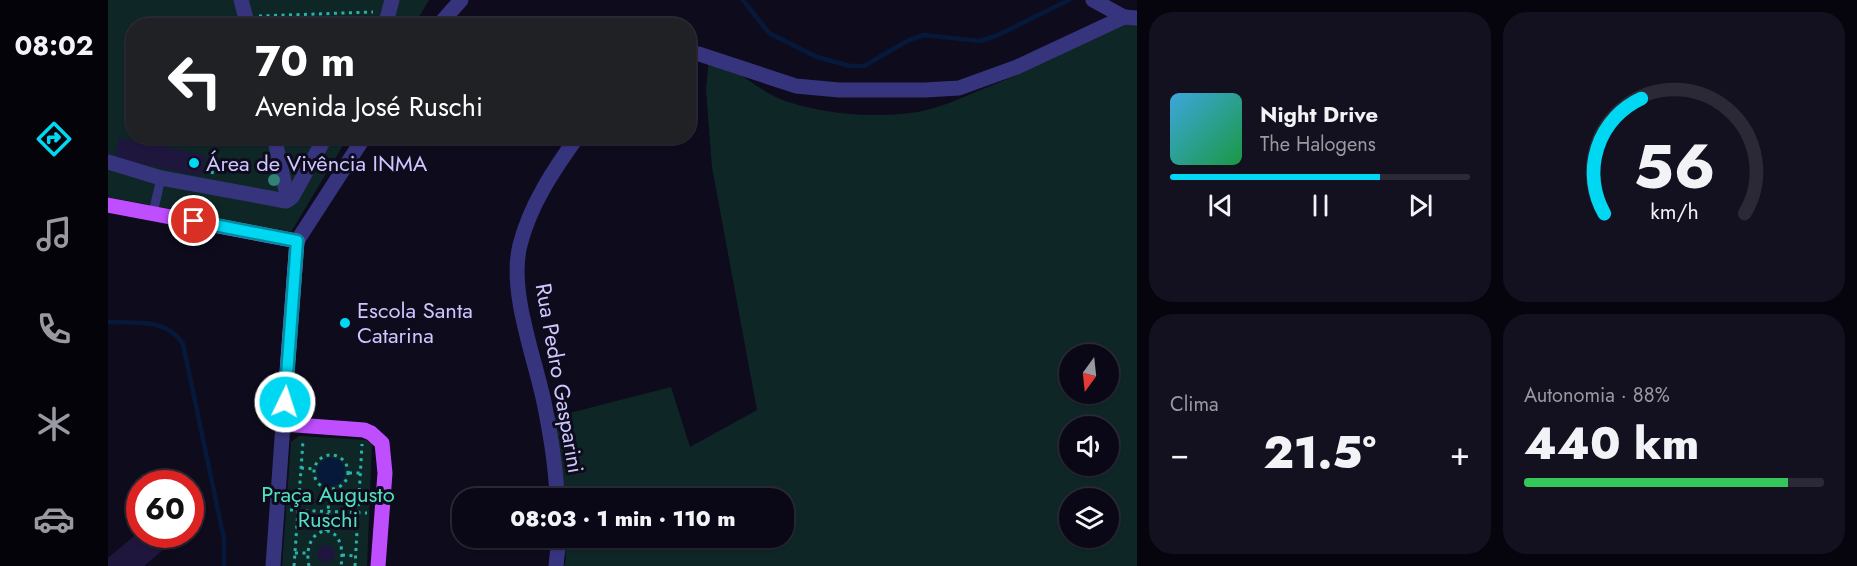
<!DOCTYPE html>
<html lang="pt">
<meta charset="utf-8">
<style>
:root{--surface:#0a0816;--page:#13111f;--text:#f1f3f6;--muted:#999aa1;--line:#2a2935;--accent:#00d7f2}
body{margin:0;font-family:Jost,sans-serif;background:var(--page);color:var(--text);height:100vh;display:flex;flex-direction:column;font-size:22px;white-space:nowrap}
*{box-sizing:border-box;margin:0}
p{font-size:20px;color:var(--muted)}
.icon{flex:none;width:33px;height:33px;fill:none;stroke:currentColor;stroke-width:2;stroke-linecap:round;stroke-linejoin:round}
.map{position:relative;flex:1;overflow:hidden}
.drawer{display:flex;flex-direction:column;gap:12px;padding:12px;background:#06040c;width:720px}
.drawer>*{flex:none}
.guide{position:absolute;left:18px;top:18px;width:570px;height:126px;border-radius:24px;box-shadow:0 2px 4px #0004,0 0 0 2px var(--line);background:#202124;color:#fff;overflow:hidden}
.needle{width:39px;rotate:195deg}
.fabs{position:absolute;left:951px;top:344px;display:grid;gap:12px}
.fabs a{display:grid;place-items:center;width:60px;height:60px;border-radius:50%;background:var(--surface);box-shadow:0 2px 4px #0004,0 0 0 2px var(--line);font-size:30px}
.speed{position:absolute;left:18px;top:470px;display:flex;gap:12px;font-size:30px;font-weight:700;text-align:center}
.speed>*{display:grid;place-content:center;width:78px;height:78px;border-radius:50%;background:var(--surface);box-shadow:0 2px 4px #0004,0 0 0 2px var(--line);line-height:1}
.speed .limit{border:9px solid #d22;background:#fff;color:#111}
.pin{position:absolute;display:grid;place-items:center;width:51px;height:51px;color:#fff;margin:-26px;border:3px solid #fff;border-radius:50%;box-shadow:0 2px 6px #0007}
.me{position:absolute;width:66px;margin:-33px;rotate:4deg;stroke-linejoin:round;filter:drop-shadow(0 0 4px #0008)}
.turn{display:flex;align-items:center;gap:21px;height:126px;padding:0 30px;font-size:27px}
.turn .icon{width:78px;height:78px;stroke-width:2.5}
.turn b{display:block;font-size:42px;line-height:51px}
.big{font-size:45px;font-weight:800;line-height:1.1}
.drawer .tile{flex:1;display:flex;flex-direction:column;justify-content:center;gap:9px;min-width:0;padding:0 21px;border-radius:24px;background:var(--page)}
.drawer .dial{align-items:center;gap:0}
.dial svg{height:156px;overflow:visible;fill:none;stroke:var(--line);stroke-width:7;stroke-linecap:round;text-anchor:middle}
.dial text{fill:var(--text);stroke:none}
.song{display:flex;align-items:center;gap:18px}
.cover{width:72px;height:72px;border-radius:9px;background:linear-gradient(135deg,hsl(200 70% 55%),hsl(140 70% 35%))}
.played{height:6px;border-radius:3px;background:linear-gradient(90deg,var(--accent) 70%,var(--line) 70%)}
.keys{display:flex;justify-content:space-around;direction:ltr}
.heat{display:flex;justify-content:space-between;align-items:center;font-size:33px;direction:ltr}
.charge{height:9px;border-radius:4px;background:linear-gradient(90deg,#34c759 88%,var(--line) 0)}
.drawer .tiles{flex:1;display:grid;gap:12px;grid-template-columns:repeat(2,1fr)}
.trip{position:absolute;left:344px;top:488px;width:342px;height:60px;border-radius:24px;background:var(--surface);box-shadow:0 2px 4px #0004,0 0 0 2px var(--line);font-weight:800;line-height:60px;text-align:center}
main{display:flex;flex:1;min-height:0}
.dock{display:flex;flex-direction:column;width:108px;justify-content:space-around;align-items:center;background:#040309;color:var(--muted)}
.dock .icon{width:42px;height:42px}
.dock .on{color:var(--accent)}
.dock b{font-size:27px;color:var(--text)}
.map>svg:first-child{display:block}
</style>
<main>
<nav class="dock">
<b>08:02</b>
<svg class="icon on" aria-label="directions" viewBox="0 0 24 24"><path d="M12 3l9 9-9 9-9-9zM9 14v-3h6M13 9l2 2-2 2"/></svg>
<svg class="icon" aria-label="music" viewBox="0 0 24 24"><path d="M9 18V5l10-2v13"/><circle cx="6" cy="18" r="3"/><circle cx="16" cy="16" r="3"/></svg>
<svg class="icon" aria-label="phone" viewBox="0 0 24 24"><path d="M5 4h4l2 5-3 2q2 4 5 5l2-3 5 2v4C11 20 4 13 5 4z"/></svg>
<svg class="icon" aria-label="climate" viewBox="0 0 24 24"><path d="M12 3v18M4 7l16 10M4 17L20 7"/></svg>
<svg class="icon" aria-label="car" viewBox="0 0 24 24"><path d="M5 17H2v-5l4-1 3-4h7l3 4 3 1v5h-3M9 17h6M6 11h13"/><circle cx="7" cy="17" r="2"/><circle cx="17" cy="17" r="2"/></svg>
</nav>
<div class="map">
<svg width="1029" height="566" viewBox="0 0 1029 566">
<rect width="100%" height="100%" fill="#0e0b1d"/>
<!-- green -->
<g fill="#0e2726" fill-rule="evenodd">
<path d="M0,0H321L306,25L26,26V136L240,137L183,232L0,197Z"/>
<path d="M1029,17V566H456L458,559L456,537H675V498H453L446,417L563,387L582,447L649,410L604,167L598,90L601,58C629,67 651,93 680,102C719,114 762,118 802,113C830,110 855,97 880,87C931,66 979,40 1029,17ZM962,354H1000V393H962ZM962,426H1000V465H962ZM962,498H1000V537H962Z"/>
<path d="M191,436L258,440L264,444L259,566H174L183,442Z"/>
</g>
<!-- water -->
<circle fill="#07193a" cx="223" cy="472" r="14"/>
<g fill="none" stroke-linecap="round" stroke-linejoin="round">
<!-- stream -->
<g stroke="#07193a" stroke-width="4.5">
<path d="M635,0L661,33L709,57L742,66H756L801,40L816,35L872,41L890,35L961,0"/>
<path d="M0,322C27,323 59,318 75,344L116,539V566"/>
</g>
</g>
<!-- building -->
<g fill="#1f163e">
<path d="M11,138L98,155L93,176L7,158Z"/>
<path d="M32,531V534H55L63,543L36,566H0V558Z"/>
<circle cx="218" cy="554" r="9"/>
</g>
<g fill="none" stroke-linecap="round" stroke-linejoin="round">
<!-- path -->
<g stroke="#29b1aa" stroke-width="3" stroke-dasharray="3 4.5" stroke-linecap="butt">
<path d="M151,16L265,12"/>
<path d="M104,174L111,136"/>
<circle cx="223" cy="472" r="17"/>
<path d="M193,468L206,469"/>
<path d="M241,473H253"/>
<path d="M182,510L259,513"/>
<path d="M218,531L222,490"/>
<path d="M187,553H200"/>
<path d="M234,555L247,556"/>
<path d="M186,566L195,441"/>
<path d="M201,566C192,523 241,516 233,566"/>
<path d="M247,566L254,444"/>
</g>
<!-- service -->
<path stroke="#37347e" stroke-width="9" d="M45,213L53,178"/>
<!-- minor -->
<g stroke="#37347e" stroke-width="15">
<path d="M133,0L140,26"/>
<path d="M985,0L1016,17"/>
<path d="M277,26L284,0"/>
<path d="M166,136L180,200"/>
<path d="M0,162L53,178L178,201L184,197L218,136"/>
<path d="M165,566L175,424"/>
</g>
<!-- tertiary -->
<g stroke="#37347e" stroke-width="15">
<path d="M330,26L353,0"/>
<path d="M580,53L591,54L688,86L731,90H817L851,88L909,67L1016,17L1029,18"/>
<path d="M189,241L257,136"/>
<path d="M449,498C448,468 443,437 437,407C428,360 400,292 412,245C422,205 446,169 470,136"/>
<path d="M448,566L451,537"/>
</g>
<!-- primary -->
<path stroke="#bf4eff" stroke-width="15" d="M0,205L189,241L175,424L256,430L263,433L274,443L277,473L270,566"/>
</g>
<!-- trees -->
<circle fill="#328176" cx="166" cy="180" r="6"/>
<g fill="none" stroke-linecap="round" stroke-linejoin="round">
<!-- route casing -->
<g stroke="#008c9d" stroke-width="15">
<path id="route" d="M86,221L189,241L177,402"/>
</g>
<!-- route -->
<use href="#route" stroke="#00d7f2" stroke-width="10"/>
</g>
<!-- markers -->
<g fill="#00d7f2" stroke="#0e0b1d" stroke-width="2">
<circle cx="86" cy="163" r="6"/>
<circle cx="237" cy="323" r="6"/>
</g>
<g text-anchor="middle" stroke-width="6" stroke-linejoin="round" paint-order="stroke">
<!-- poi labels -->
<g font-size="22" fill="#cec7ff" stroke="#0e0b1d" text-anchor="start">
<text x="98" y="171">Área de Vivência INMA</text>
<text x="249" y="318">Escola Santa<tspan x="249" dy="25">Catarina</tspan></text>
</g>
<!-- street labels -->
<g font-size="22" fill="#cec7ff" stroke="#0e0b1d">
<text transform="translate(452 378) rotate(80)" y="8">Rua Pedro Gasparini</text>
</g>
<!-- park labels -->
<g font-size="22" fill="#50e2bf" stroke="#0e0b1d">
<text x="220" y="502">Praça Augusto<tspan x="220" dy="25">Ruschi</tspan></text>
</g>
</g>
</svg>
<div class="fabs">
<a><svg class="needle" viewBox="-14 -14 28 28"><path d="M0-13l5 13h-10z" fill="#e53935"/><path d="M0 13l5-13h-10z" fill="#999aa1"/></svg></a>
<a><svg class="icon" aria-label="sound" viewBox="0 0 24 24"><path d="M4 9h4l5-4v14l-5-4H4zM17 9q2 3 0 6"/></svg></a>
<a><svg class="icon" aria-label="layers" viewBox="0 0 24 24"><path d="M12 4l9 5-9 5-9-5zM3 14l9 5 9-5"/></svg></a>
</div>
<div class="speed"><div class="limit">60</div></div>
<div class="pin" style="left:86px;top:221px;background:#d93025"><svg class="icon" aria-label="arrive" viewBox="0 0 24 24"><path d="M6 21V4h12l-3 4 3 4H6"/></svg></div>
<svg class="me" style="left:177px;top:402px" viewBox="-20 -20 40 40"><circle r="17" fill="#00d7f2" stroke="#fff" stroke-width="3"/><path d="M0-11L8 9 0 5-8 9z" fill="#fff"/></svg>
<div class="trip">08:03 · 1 min · 110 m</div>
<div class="guide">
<div class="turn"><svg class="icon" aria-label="left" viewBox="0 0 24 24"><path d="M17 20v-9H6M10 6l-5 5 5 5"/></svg><div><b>70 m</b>Avenida José Ruschi</div></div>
</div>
</div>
<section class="drawer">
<div class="tiles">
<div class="tile">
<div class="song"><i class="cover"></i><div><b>Night Drive</b><p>The Halogens</p></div></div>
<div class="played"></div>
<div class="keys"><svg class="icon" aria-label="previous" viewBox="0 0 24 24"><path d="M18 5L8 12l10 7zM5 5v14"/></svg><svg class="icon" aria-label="pause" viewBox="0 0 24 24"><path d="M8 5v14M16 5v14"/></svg><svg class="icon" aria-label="next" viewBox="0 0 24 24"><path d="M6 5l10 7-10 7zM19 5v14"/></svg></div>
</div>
<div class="tile dial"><svg viewBox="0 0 100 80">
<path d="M14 69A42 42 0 1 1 86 69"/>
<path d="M14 69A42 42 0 0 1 33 10" stroke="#00d7f2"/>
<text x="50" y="56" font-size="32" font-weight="700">56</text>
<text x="50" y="72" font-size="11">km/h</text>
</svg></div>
<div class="tile"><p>Clima</p>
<div class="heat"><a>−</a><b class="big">21.5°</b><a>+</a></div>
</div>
<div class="tile"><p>Autonomia · 88%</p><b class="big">440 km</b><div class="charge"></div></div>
</div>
</section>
</main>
